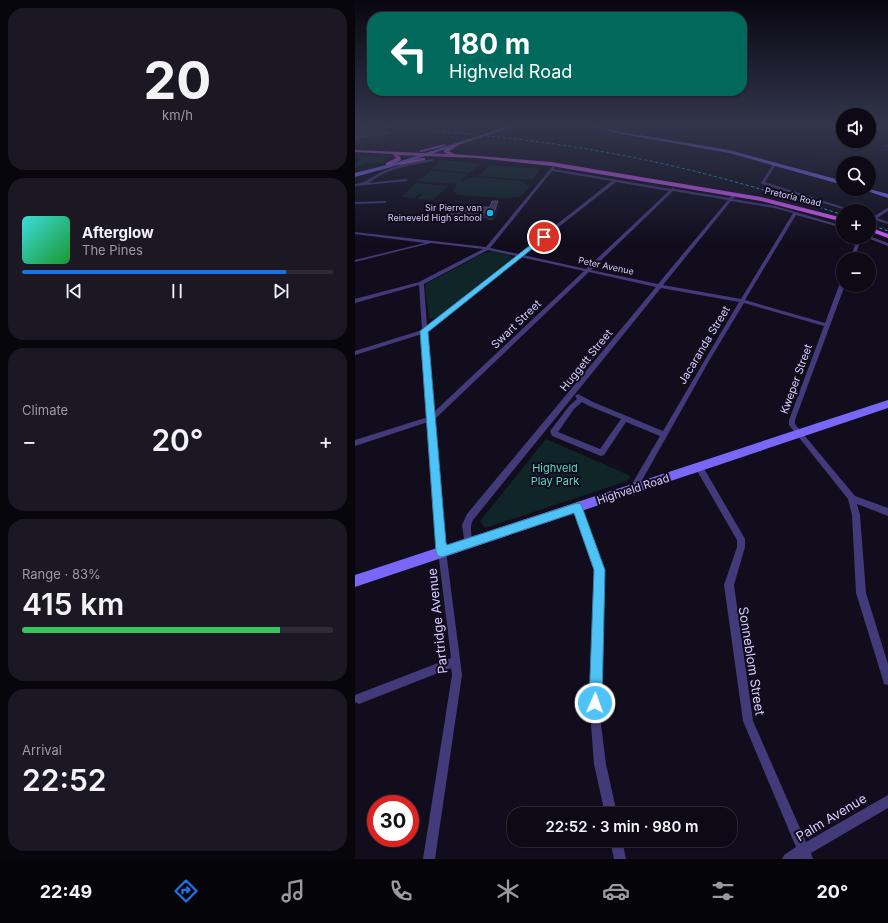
<!DOCTYPE html>
<meta charset="utf-8">
<style>
:root{--surface:#0d0a16;--page:#1b1823;--text:#f1f3f6;--muted:#9a9aa1;--line:#2d2b35;--accent:#1a73e8}
body{margin:0;font-family:Inter,sans-serif;background:var(--page);color:var(--text);height:100vh;display:flex;flex-direction:column;font-size:15px;white-space:nowrap}
*{box-sizing:border-box;margin:0}
p{font-size:13px;color:var(--muted)}
.icon{flex:none;width:22px;height:22px;fill:none;stroke:currentColor;stroke-width:2;stroke-linecap:round;stroke-linejoin:round}
.map{position:relative;flex:1;overflow:hidden}
.sheet{display:flex;flex-direction:column;gap:8px;padding:8px;background:#07060c;width:355px}
.sheet>*{flex:none}
.guide{position:absolute;left:12px;top:12px;width:380px;height:84px;border-radius:16px;box-shadow:0 1px 3px #0004,0 0 0 1px var(--line);background:#00695c;color:#fff;overflow:hidden}
.buttons{position:absolute;left:481px;top:108px;display:grid;gap:8px}
.buttons a{display:grid;place-items:center;width:40px;height:40px;border-radius:50%;background:var(--surface);box-shadow:0 1px 3px #0004,0 0 0 1px var(--line);font-size:20px}
.speed{position:absolute;left:12px;top:795px;display:flex;gap:8px;font-size:20px;font-weight:700;text-align:center}
.speed>*{display:grid;place-content:center;width:52px;height:52px;border-radius:50%;background:var(--surface);box-shadow:0 1px 3px #0004,0 0 0 1px var(--line);line-height:1}
.speed .limit{border:6px solid #d22;background:#fff;color:#111}
.pin{position:absolute;display:grid;place-items:center;width:34px;height:34px;color:#fff;margin:-17px;border:2px solid #fff;border-radius:50%;box-shadow:0 1px 4px #0007}
.me{position:absolute;width:44px;margin:-22px;rotate:2deg;stroke-linejoin:round;filter:drop-shadow(0 0 3px #0008)}
.turn{display:flex;align-items:center;gap:14px;height:84px;padding:0 16px;font-size:18px}
.turn .icon{width:52px;height:52px;stroke-width:2.5}
.turn b{display:block;font-size:28px;line-height:34px}
.big{font-size:30px;font-weight:600;line-height:1.1}
.sheet .card{flex:1;display:flex;flex-direction:column;justify-content:center;gap:6px;min-width:0;padding:0 14px;border-radius:16px;background:var(--page)}
.sheet .dial{align-items:center;gap:0}
.dial b{font-size:52px;line-height:1}
.song{display:flex;align-items:center;gap:12px}
.cover{width:48px;height:48px;border-radius:6px;background:linear-gradient(135deg,hsl(180 70% 55%),hsl(130 70% 35%))}
.played{height:4px;border-radius:2px;background:linear-gradient(90deg,var(--accent) 85%,var(--line) 85%)}
.keys{display:flex;justify-content:space-around;direction:ltr}
.heat{display:flex;justify-content:space-between;align-items:center;font-size:22px;direction:ltr}
.charge{height:6px;border-radius:3px;background:linear-gradient(90deg,#34c759 83%,var(--line) 0)}
.trip{position:absolute;left:152px;top:807px;width:230px;height:40px;border-radius:16px;background:var(--surface);box-shadow:0 1px 3px #0004,0 0 0 1px var(--line);font-weight:600;line-height:40px;text-align:center}
.menu{display:flex;height:64px;justify-content:space-around;align-items:center;background:#050409;color:var(--muted)}
.menu .icon{width:28px;height:28px}
.menu .on{color:var(--accent)}
.menu b{font-size:18px;color:var(--text)}
main{display:flex;flex:1;min-height:0}
.map>svg:first-child{display:block}
</style>
<main>
<section class="sheet">
<div class="card dial"><b>20</b><p>km/h</p></div>
<div class="card">
<div class="song"><i class="cover"></i><div><b>Afterglow</b><p>The Pines</p></div></div>
<div class="played"></div>
<div class="keys"><svg class="icon" aria-label="previous" viewBox="0 0 24 24"><path d="M18 5L8 12l10 7zM5 5v14"/></svg><svg class="icon" aria-label="pause" viewBox="0 0 24 24"><path d="M8 5v14M16 5v14"/></svg><svg class="icon" aria-label="next" viewBox="0 0 24 24"><path d="M6 5l10 7-10 7zM19 5v14"/></svg></div>
</div>
<div class="card"><p>Climate</p>
<div class="heat"><a>−</a><b class="big">20°</b><a>+</a></div>
</div>
<div class="card"><p>Range · 83%</p><b class="big">415 km</b><div class="charge"></div></div>
<div class="card"><p>Arrival</p><b class="big">22:52</b></div>
</section>
<div class="map">
<svg width="533" height="859" viewBox="0 0 533 859">
<rect width="100%" height="100%" fill="#110d1d"/>
<!-- green -->
<g fill="#102527">
<path d="M4,156L31,157L28,163H12L0,169V164L4,160Z"/>
<path d="M88,160L124,164L115,173L77,169Z"/>
<path d="M134,165L185,169L177,180L124,176Z"/>
<path d="M77,170L113,174L106,181L119,177L167,181L175,187L165,197L148,198L103,195L98,190L102,184L63,181Z"/>
<path d="M61,183L94,186L77,200L62,199L70,191L59,198L46,197Z"/>
<path d="M136,251L155,255L157,258L81,318L77,319L74,318L70,287L71,284L127,254Z"/>
<path d="M191,439L276,476L272,481L130,528L125,521Z"/>
</g>
<g fill="none" stroke-linecap="round" stroke-linejoin="round">
<!-- stream -->
<g stroke="#0b1738" stroke-width="1">
<path d="M355,124C374,154 409,143 440,147C459,149 477,158 496,163"/>
<path d="M514,167L523,172L533,171"/>
</g>
<!-- street -->
<g fill="#433a7a" fill-rule="evenodd">
<path d="M514,124L533,131V133L526,130L514,133V131L523,129L514,125Z"/>
<path d="M533,144V146L530,147L528,146Z"/>
<path d="M78,159L79,161C56,165 33,168 14,183L51,179L53,180L52,181L0,186V184C12,183 20,174 31,170C46,164 62,161 78,159Z"/>
<path d="M419,162L422,163L410,182L500,211H494L407,184L406,183Z"/>
<path d="M197,167H199V169L316,189L318,188L320,189L374,198L380,193L382,194L378,199L420,206L488,226V228L441,215L390,300L470,323L485,283L488,281V285H490L440,420V424L500,496L533,508V516L502,504L505,515L511,593L533,664V685L529,684L528,680L501,593L497,515L493,499L434,425V420L469,326L389,303L354,361L281,491L278,492L275,491L274,489L305,436L271,422L249,455L246,456L197,436L195,431L215,405L222,399L220,396L223,394L238,402L308,431L384,302L306,288L118,520C113,530 119,537 116,546L113,547L110,546L107,525L112,514L301,287L234,272L80,419L90,543L107,675L80,859H68L97,675L96,668L4,704L0,702V695L96,658L82,543L73,422L0,446V440L73,417L67,334L0,355V351L67,330L64,285L0,303V299L64,282L128,249L76,243L0,262V260L70,243L0,234V232L131,247ZM197,171L257,181L164,254L135,248ZM261,182L314,191L231,269L168,255ZM318,191L373,200L303,284L236,270ZM376,201L419,208L438,213L386,299L308,285ZM133,250L161,256L72,326L69,284ZM165,257L229,271L79,412L73,331ZM227,402L234,406L266,419L245,449L203,432L219,409Z"/>
<path d="M31,201V203H30L0,204V202Z"/>
<path d="M532,208H533V211L522,218L533,222V224L514,218V216L518,217Z"/>
<path d="M514,236L533,243V246L510,237Z"/>
<path d="M503,237H507L499,259H495Z"/>
<path d="M344,464L347,465L390,539V547L379,585L398,721L451,842L533,795V808L456,853L458,859H427L429,855L441,847L388,721L369,585L382,547V540L341,469L340,467L341,465Z"/>
<path d="M222,503L225,504L226,507L248,570L246,725L251,764L262,814H250L239,764L236,725L240,570L218,507L219,504Z"/>
<path d="M255,840H267L271,859H259Z"/>
</g>
<!-- secondary -->
<g fill="#7a67f8" fill-rule="evenodd">
<path d="M160,124H165L47,164L0,177V173L43,162Z"/>
<path d="M227,124H233L261,131L374,150L488,181V185L374,153L261,133Z"/>
<path d="M506,189H514L533,194V198Z"/>
<path d="M533,400V408L0,587V575Z"/>
</g>
<!-- primary -->
<g fill="#cd58f7" fill-rule="evenodd">
<path d="M102,143L104,145L94,151L99,154L196,162L406,197L488,218V222L406,201L196,166L122,158L42,155L45,156L46,160L33,166L31,165V163L41,158L37,154L0,152V150L92,154L89,152V150Z"/>
<path d="M89,144L91,146L66,152L64,151Z"/>
<path d="M68,158H70V160L45,165L42,163Z"/>
<path d="M514,227L533,234V238L514,231Z"/>
</g>
<!-- rail -->
<g stroke="#0bbbe9" stroke-width="1" stroke-dasharray="3 2.5" stroke-linecap="butt">
<path d="M0,125C83,131 167,137 249,152C330,166 410,189 488,215"/>
<path d="M514,224L533,231"/>
</g>
</g>
<!-- wall -->
<g fill="#31264a">
<path d="M0,124L15,126L16,128L37,140L6,145L0,143Z"/>
<path d="M144,207L141,218L138,220H133L132,218H117V220L97,219L95,212Z"/>
</g>
<!-- shaded-wall -->
<g fill="#1d1530">
<path d="M34,133L37,140L6,145L3,138Z"/>
<path d="M143,201L144,207L141,218L138,220L137,214Z"/>
<path d="M116,212L117,218V220L115,213Z"/>
</g>
<!-- building -->
<g fill="#43385e" stroke="#5a4f77">
<path d="M0,124H5L15,126L11,127L34,133L3,138L0,137Z"/>
<path d="M137,201H143L139,212L137,214H131L132,212H116L115,213L95,212L98,207H135Z"/>
</g>
<!-- sky -->
<linearGradient id="sky" x2="0" y2="1"><stop stop-color="#090710"/><stop offset="0.51" stop-color="#32354c"/><stop offset="1" stop-color="#32354c" stop-opacity="0"/></linearGradient>
<rect width="533" height="244" fill="url(#sky)"/>
<!-- route -->
<path fill="#4fc3f7" stroke="#337fa1" d="M187,236L192,237L73,332L91,543L92,545L222,503L226,504L250,570L247,703L245,708L240,710L236,708L234,703L239,570L219,513L87,557L83,556L81,552L65,331Z"/>
<!-- markers -->
<circle fill="#0bbbe9" stroke="#110d1d" stroke-width="1.5" cx="135" cy="213" r="4"/>
<g text-anchor="middle" stroke-width="4" stroke-linejoin="round" paint-order="stroke">
<!-- far-street labels -->
<g font-size="9" fill="#d6cbfd" stroke="#110d1d">
<text transform="translate(438 197) rotate(13)" y="3">Pretoria Road</text>
<text transform="translate(251 266) rotate(12)" y="3">Peter Avenue</text>
</g>
<!-- far-poi labels -->
<g font-size="9" fill="#d6cbfd" stroke="#110d1d" text-anchor="end">
<text x="127" y="211">Sir Pierre van<tspan x="127" dy="10">Reineveld High school</tspan></text>
</g>
<!-- street labels -->
<g font-size="11" fill="#d6cbfd" stroke="#110d1d">
<text transform="translate(161 324) rotate(-44)" y="4">Swart Street</text>
<text transform="translate(349 345) rotate(-59)" y="4">Jacaranda Street</text>
<text transform="translate(231 360) rotate(-51)" y="4">Huggett Street</text>
<text transform="translate(441 379) rotate(-70)" y="4">Kweper Street</text>
<text transform="translate(278 489) rotate(-18)" y="4">Highveld Road</text>
</g>
<!-- park labels -->
<g font-size="11" fill="#5cd8c6" stroke="#110d1d">
<text x="200" y="472">Highveld<tspan x="200" dy="13">Play Park</tspan></text>
</g>
<!-- near-street labels -->
<g font-size="13" fill="#d6cbfd" stroke="#110d1d">
<text transform="translate(82 621) rotate(-96)" y="5">Partridge Avenue</text>
<text transform="translate(397 661) rotate(81)" y="5">Sonneblom Street</text>
<text transform="translate(476 817) rotate(-31)" y="5">Palm Avenue</text>
</g>
</g>
</svg>
<div class="buttons">
<a><svg class="icon" aria-label="sound" viewBox="0 0 24 24"><path d="M4 9h4l5-4v14l-5-4H4zM17 9q2 3 0 6"/></svg></a>
<a><svg class="icon" aria-label="search" viewBox="0 0 24 24"><circle cx="10" cy="10" r="6"/><path d="M15 15l6 6"/></svg></a>
<a>+</a>
<a>−</a>
</div>
<div class="speed"><div class="limit">30</div></div>
<div class="pin" style="left:189px;top:237px;background:#d93025"><svg class="icon" aria-label="arrive" viewBox="0 0 24 24"><path d="M6 21V4h12l-3 4 3 4H6"/></svg></div>
<svg class="me" style="left:240px;top:703px" viewBox="-20 -20 40 40"><circle r="17" fill="#4fc3f7" stroke="#fff" stroke-width="3"/><path d="M0-11L8 9 0 5-8 9z" fill="#fff"/></svg>
<div class="trip">22:52 · 3 min · 980 m</div>
<div class="guide">
<div class="turn"><svg class="icon" aria-label="left" viewBox="0 0 24 24"><path d="M17 20v-9H6M10 6l-5 5 5 5"/></svg><div><b>180 m</b>Highveld Road</div></div>
</div>
</div>
</main>
<nav class="menu">
<b>22:49</b>
<svg class="icon on" aria-label="directions" viewBox="0 0 24 24"><path d="M12 3l9 9-9 9-9-9zM9 14v-3h6M13 9l2 2-2 2"/></svg>
<svg class="icon" aria-label="music" viewBox="0 0 24 24"><path d="M9 18V5l10-2v13"/><circle cx="6" cy="18" r="3"/><circle cx="16" cy="16" r="3"/></svg>
<svg class="icon" aria-label="phone" viewBox="0 0 24 24"><path d="M5 4h4l2 5-3 2q2 4 5 5l2-3 5 2v4C11 20 4 13 5 4z"/></svg>
<svg class="icon" aria-label="climate" viewBox="0 0 24 24"><path d="M12 3v18M4 7l16 10M4 17L20 7"/></svg>
<svg class="icon" aria-label="car" viewBox="0 0 24 24"><path d="M5 17H2v-5l4-1 3-4h7l3 4 3 1v5h-3M9 17h6M6 11h13"/><circle cx="7" cy="17" r="2"/><circle cx="17" cy="17" r="2"/></svg>
<svg class="icon" aria-label="filters" viewBox="0 0 24 24"><path d="M4 7h16M4 17h16"/><circle cx="9" cy="7" r="2"/><circle cx="15" cy="17" r="2"/></svg>
<b>20°</b>
</nav>
